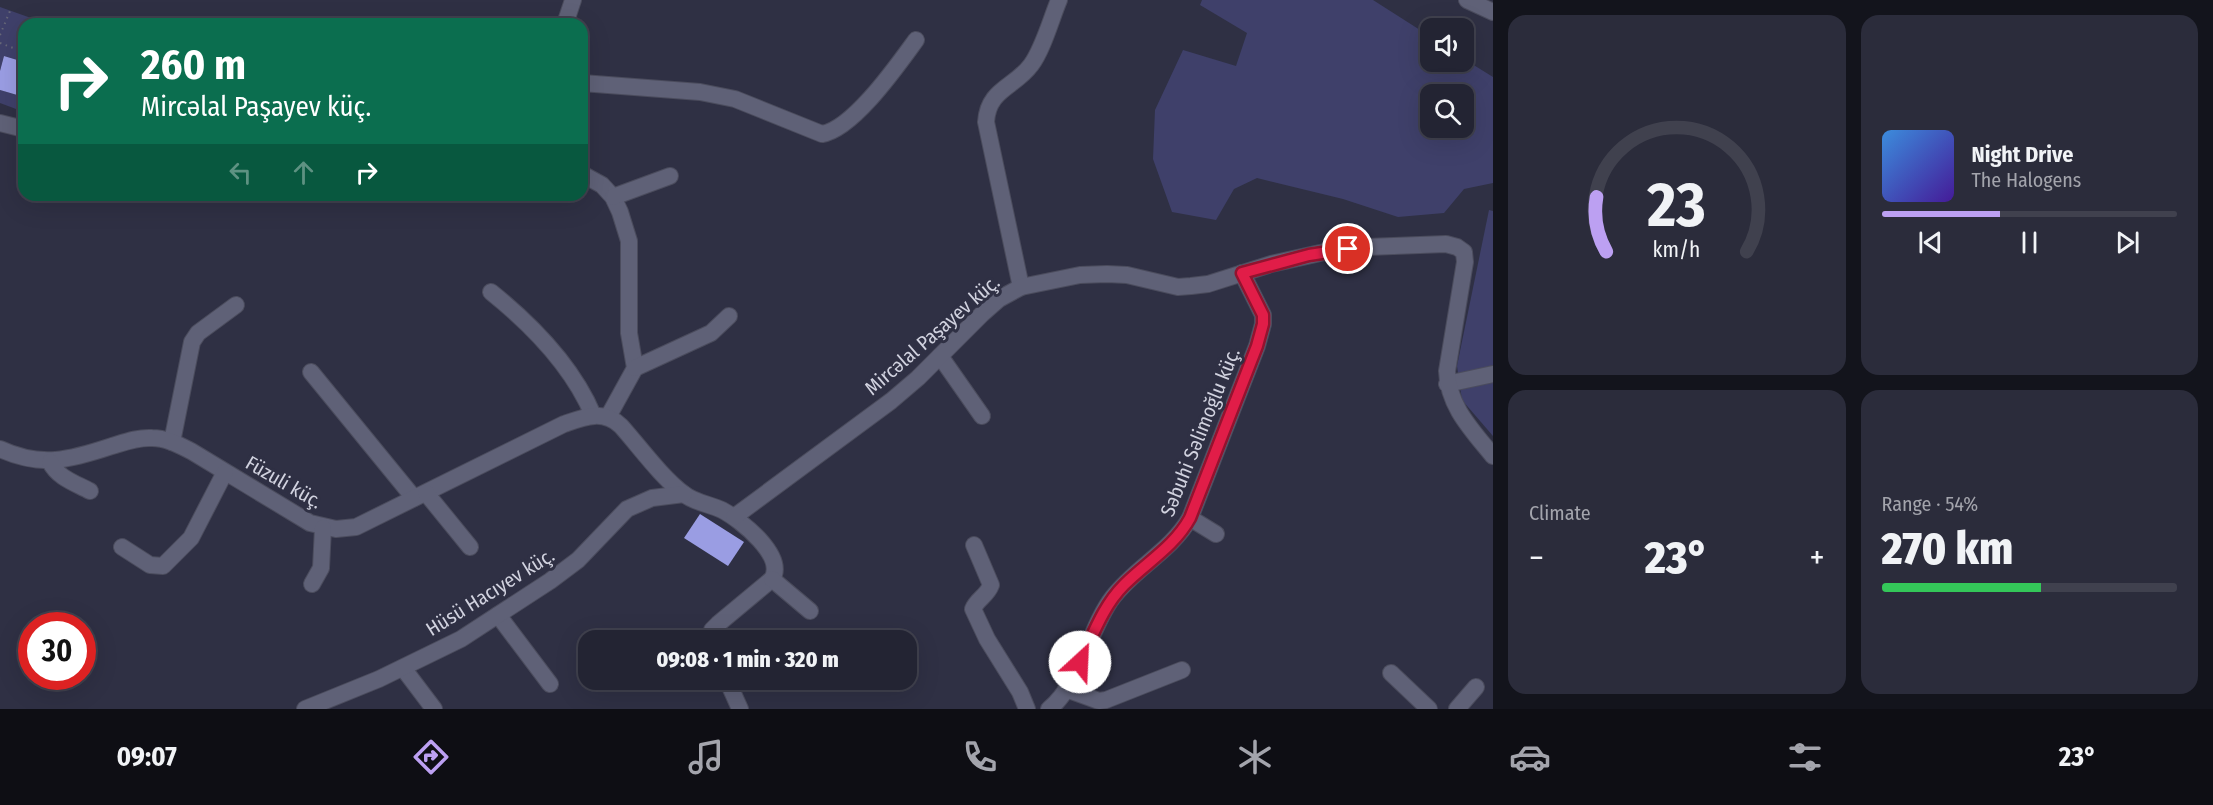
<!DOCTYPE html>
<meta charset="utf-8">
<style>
:root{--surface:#232433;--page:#2b2c3b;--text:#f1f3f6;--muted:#a3a4ac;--line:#40414e;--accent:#bca0f2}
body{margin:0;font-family:"Fira Sans Condensed",sans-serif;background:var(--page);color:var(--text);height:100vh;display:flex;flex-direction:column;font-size:22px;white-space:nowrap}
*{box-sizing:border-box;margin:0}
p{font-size:20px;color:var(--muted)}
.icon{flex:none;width:33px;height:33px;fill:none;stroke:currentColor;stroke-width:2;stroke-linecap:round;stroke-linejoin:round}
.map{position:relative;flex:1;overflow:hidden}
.details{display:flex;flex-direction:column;gap:15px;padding:15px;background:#13141c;width:720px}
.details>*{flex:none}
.hud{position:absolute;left:18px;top:18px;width:570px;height:183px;border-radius:18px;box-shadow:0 6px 24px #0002,0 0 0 2px var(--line);background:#0b6e4f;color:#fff;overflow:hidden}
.controls{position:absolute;left:1420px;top:18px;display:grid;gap:12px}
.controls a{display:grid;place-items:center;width:54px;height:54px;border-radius:12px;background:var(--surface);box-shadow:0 6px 24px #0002,0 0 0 2px var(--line);font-size:30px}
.speed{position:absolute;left:18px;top:612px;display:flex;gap:12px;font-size:30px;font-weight:700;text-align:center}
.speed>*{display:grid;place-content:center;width:78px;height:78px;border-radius:50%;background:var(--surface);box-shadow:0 6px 24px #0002,0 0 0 2px var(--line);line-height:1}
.speed .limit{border:9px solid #d22;background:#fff;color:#111}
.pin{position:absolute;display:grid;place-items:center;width:51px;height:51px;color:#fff;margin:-26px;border:3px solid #fff;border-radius:50%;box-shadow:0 2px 6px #0007}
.me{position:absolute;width:66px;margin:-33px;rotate:25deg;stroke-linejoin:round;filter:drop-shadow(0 0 4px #0008)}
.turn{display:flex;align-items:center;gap:21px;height:126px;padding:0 24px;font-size:27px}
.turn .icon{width:78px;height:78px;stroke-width:2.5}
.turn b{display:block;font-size:42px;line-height:51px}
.lanes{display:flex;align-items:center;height:57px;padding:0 24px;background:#0003;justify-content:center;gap:30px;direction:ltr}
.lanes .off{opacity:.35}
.big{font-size:45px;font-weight:800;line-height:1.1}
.details .card{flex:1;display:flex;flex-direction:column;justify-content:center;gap:9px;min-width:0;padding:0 21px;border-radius:18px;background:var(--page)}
.details .dial{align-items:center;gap:0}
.dial svg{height:156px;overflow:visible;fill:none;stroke:var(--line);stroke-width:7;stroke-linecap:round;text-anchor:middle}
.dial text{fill:var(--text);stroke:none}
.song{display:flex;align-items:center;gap:18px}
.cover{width:72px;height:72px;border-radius:9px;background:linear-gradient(135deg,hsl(210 70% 55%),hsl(260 70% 35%))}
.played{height:6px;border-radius:3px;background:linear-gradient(90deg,var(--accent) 40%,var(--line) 40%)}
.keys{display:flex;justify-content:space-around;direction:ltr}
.heat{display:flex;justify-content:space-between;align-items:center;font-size:33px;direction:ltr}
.charge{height:9px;border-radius:4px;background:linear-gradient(90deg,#34c759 54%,var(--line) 0)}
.details .tiles{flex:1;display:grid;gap:15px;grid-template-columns:repeat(2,1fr)}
.trip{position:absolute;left:578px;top:630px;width:339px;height:60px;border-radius:18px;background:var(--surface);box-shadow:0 6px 24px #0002,0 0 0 2px var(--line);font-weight:800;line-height:60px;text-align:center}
.menu{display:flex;height:96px;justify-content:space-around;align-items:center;background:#0e0e14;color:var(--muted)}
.menu .icon{width:42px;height:42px}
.menu .current{color:var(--accent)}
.menu b{font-size:27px;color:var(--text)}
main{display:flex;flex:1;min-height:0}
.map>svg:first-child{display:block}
</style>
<main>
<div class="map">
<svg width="1493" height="709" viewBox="0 0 1493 709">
<rect width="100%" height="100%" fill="#2f3044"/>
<!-- green -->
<g fill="#3f406a" fill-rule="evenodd">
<path d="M1202,0H1373L1431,37V62H1464V59L1493,77V183L1464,189L1444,213L1398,217L1343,199L1257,178L1234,189L1216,220L1172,212L1153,159L1155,110L1183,50L1236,66L1247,33L1200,5ZM1464,94V128H1431V94Z"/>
<path d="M0,7L48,24H24V62L4,56L0,71Z"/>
<path d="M0,90L24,97V112L0,103Z"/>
<path d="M1489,210L1493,211V436L1462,400L1457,366Z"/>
</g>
<!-- building -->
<g fill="#9a9de3">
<path d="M4,56L24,62V97L0,90V71Z"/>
<path d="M700,514L744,542L728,566L684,538Z"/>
</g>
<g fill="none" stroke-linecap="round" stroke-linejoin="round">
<!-- minor casing -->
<g stroke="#4b4c5d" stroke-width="18">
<g id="minor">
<path d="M1467,0L1493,12"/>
<path d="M565,24L573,0"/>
<path d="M582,83L700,92L735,99L822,134C853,129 897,66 916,40"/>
<path d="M0,123L24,129"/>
<path d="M582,174L602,185L613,197L620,212L629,241V333L635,368L608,417"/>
<path d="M613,197L670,176"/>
<path d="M1021,287L986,122C988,89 1014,88 1031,65C1043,49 1051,19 1059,0"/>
<path d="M491,292C532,325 572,365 593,415"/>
<path d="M940,356L982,416"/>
<path d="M635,368L711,333L729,316"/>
<path d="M311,372L414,498"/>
<path d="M1447,384L1493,374"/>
<path d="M172,442L192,342L198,333L236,305"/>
<path d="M0,449C41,468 70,460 112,446C125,442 138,437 152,438C166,438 179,445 191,451L310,523L336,529L356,527L564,424C584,417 603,409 621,426C639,446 662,478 684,494C695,503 710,504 722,510C741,520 786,556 772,579L718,624L712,630L711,640"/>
<path d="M50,462C58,478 75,483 90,491"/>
<path d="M426,493L470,547"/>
<path d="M734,517L891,401L918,378L982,314L999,299L1021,287L1080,275L1107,274L1127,275L1178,287L1191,286L1208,284L1271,264L1329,251L1367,247L1446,244L1457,247L1464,252L1465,262L1447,371C1448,406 1472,430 1493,456"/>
<path d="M1190,518L1216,534"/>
<path d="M974,545L991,585C987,596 977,599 973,609L987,639L1020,692L1027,709"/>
<path d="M122,547L150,565L163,566L191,538L225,472"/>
<path d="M772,579L810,611"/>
<path d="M312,584L321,568L323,528"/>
<path d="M498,615L550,684"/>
<path d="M403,668L434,709"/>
<path d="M1391,673L1429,709"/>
<path d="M727,680L740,709"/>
<path d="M1066,689L1099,701L1106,700L1182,670"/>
<path d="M305,709L379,679L461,639L550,581L578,560L627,509L652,498L684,494"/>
<path d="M1049,709C1080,685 1089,628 1113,597C1136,567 1171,551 1190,518L1257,346L1263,324V315L1242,273"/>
<path d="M1457,709L1476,687"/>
</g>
</g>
<!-- path -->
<g stroke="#676879" stroke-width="2" stroke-dasharray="1.5 4.5" stroke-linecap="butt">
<path d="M33,24L35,19"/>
<path d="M0,35L10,11"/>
<path d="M0,43L24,52"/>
</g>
<!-- minor -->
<use href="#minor" stroke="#5f6177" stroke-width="16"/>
</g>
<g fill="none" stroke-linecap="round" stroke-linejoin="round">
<!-- route casing -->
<g stroke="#92132f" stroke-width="15">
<path id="route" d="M1080,662C1093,635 1103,606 1124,585C1147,562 1174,547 1190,518L1257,346L1263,324V315L1242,273L1309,255L1348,249"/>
</g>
<!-- route -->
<use href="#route" stroke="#e11d48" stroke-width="10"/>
</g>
<g text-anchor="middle" stroke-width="6" stroke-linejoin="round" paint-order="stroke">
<!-- street labels -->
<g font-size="20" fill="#d1d2df" stroke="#2f3044">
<text transform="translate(932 335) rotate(-41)" y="7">Mircəlal Paşayev küç.</text>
<text transform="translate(1200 432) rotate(-68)" y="7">Səbuhi Səlimoğlu küç.</text>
<text transform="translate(284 482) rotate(30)" y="7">Füzuli küç.</text>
<text transform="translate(490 592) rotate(-32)" y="7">Hüsü Hacıyev küç.</text>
</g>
</g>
</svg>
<div class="controls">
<a><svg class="icon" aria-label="sound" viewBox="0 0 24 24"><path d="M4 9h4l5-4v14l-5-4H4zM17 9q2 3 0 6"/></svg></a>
<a><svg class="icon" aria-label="search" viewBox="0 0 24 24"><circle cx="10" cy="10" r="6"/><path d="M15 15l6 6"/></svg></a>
</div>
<div class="speed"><div class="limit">30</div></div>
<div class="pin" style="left:1348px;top:249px;background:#d93025"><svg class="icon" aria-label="arrive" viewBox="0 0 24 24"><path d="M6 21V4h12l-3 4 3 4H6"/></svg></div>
<svg class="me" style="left:1080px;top:662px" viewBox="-20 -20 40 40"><circle r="19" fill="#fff"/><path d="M0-13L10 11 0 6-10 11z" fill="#e11d48"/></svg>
<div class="trip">09:08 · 1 min · 320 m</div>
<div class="hud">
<div class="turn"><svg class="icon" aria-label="right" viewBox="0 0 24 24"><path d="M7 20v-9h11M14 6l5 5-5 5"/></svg><div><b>260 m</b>Mircəlal Paşayev küç.</div></div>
<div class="lanes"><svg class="icon off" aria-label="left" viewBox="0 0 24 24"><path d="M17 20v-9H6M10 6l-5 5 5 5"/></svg><svg class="icon off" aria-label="ahead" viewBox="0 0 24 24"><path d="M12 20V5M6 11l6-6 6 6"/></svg><svg class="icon" aria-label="right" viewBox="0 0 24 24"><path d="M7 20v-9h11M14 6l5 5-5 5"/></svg></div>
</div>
</div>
<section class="details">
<div class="tiles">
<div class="card dial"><svg viewBox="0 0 100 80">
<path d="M14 69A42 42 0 1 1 86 69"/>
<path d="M14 69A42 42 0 0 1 9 41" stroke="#bca0f2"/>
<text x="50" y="56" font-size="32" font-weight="700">23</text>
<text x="50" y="72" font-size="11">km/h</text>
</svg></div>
<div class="card">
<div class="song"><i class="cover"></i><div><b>Night Drive</b><p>The Halogens</p></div></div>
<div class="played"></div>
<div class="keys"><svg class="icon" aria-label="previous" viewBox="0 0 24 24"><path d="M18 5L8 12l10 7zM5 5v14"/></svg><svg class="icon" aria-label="pause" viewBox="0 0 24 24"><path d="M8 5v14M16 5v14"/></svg><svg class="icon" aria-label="next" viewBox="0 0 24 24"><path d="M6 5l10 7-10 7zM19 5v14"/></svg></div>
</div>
<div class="card"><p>Climate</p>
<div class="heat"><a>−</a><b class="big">23°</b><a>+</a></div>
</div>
<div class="card"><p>Range · 54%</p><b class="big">270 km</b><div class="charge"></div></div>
</div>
</section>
</main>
<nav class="menu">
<b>09:07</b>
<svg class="icon current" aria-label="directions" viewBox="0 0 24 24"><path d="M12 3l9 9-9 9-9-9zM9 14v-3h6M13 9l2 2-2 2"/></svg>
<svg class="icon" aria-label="music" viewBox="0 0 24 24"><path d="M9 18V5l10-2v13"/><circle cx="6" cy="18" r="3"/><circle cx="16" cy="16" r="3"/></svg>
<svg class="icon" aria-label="phone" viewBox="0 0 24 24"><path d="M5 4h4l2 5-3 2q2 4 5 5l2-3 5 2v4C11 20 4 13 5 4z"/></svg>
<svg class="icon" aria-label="climate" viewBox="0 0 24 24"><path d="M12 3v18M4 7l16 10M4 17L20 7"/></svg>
<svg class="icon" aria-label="car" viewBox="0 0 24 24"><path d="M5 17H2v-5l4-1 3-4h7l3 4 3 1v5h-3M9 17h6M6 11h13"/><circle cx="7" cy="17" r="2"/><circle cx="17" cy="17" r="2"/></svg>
<svg class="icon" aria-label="filters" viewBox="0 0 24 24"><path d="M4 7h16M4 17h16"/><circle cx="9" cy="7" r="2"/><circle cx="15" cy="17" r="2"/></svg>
<b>23°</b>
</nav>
